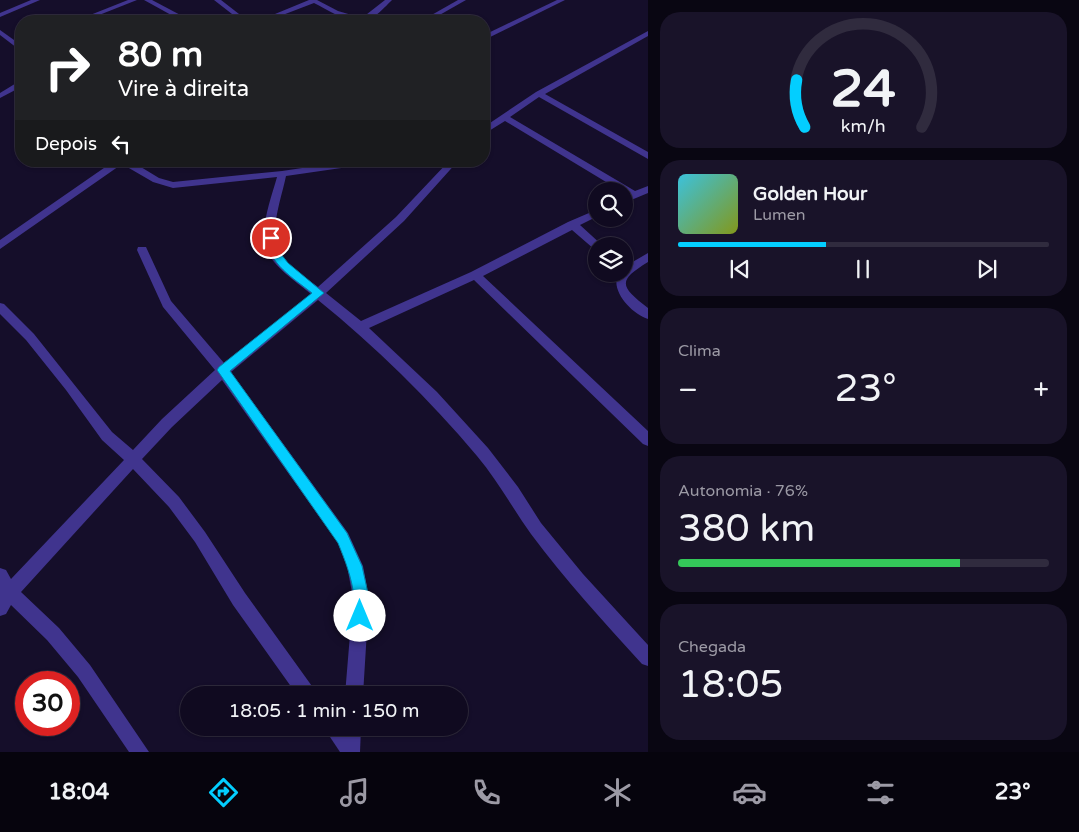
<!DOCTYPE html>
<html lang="pt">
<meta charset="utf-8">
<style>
:root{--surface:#100a20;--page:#191329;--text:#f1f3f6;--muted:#9c9aa5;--line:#302b3e;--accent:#03ceff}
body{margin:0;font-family:"Varela Round",sans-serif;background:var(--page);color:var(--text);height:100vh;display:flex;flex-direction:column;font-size:19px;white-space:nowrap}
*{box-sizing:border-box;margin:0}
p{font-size:16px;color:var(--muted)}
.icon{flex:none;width:28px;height:28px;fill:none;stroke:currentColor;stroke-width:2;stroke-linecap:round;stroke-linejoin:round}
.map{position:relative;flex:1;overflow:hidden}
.panel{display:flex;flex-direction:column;gap:12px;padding:12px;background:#090612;width:431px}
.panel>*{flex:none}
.guide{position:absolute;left:15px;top:15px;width:475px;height:152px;border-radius:20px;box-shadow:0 1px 4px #0004,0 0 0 1px var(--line);background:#202124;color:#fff;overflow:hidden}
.buttons{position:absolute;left:588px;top:182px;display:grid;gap:10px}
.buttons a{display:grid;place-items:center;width:45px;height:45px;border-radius:50%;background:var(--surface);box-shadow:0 1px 4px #0004,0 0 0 1px var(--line);font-size:25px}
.speed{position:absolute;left:15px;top:671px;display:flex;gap:10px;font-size:25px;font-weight:700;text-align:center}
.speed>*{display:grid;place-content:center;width:65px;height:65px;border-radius:50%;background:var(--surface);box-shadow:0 1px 4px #0004,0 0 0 1px var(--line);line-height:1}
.speed .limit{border:8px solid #d22;background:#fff;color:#111}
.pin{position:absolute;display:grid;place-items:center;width:42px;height:42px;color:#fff;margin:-21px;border:2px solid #fff;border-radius:50%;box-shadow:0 1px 5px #0007}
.me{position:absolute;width:55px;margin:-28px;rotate:0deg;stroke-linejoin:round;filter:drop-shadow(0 0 4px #0008)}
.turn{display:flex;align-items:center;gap:18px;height:105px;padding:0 20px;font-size:22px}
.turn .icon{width:65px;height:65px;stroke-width:2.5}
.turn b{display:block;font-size:35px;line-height:42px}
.then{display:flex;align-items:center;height:48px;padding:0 20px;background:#0003;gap:10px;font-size:19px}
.big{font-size:38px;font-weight:600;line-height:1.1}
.panel .tile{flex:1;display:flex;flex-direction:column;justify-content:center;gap:8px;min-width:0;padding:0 18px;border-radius:20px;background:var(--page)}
.panel .dial{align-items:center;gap:0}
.dial svg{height:130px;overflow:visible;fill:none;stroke:var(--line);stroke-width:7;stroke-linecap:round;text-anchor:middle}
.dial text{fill:var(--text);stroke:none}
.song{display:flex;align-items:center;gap:15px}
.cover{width:60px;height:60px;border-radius:8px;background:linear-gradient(135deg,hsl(190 70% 55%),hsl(70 70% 35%))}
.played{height:5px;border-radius:2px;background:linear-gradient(90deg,var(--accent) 40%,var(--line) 40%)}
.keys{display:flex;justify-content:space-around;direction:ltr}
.heat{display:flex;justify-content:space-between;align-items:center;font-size:28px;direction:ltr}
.charge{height:8px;border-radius:4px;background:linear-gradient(90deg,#34c759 76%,var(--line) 0)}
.trip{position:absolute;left:180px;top:686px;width:288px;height:50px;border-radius:25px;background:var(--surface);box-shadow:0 1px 4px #0004,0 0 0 1px var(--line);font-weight:600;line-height:50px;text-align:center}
.tab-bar{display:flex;height:80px;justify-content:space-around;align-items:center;background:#06040d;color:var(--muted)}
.tab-bar .icon{width:35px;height:35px}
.tab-bar .current{color:var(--accent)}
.tab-bar b{font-size:22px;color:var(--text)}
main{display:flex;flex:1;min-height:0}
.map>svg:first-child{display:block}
</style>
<main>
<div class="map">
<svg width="648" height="752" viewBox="0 0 648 752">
<rect width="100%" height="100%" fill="#150e2a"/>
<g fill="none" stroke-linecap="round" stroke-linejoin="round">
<!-- street -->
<g fill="#40348e" fill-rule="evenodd">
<path d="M31,0H40L0,17V13Z"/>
<path d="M128,0H137L84,21H75Z"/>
<path d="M144,0H152L186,18L188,21H182Z"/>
<path d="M214,0H221L248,21H241Z"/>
<path d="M309,0H317L338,11L362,18L385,0H392C386,6 373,20 365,21C348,24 328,10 314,3L267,21H258Z"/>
<path d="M458,0H466L429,21H421Z"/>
<path d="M557,0H565L484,40V35Z"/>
<path d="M0,30L21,45V51L0,35Z"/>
<path d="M648,31V36L545,94L648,152V159L539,97L510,117L635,191L648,186V193L624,203V196L627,195L624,191H621L505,121L484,134V127L536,92Z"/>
<path d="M18,82H21V87L0,98V93Z"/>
<path d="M114,161H131L159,178L173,182L282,171L349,161H373L369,164L286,176C282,196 269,231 278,250C285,266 305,277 318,287L396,217L449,161H458L404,221L326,293L361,321L471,272L568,222L596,210V217L580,225L603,246H596V249H594L572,230L483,276L648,431V446L643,444L474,280L369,328L437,392L488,448L518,487L541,523L583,574L648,645V666L642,664C604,622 565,580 531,534C513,509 498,481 477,456C429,399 376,347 318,300L231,372L348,533L363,566L369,598L363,695H345L353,598L347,566L338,543L222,380L172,427L142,459L179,497L205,532L245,593L314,689L317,695H297L233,605L195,542L169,507L133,469L21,592L59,628L90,665L149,752H129L78,677L47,640L11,605L6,614L0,616V568L6,570L11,579L124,460L102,440L66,390L26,340L0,314V303L4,304L34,334L112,432L133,450L162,419L215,370L163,307L137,250L138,247H146L171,301L224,363L311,294C298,283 272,266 267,250C259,228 271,199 277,177L173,188L153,182L122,164L0,249V240Z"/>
<path d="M648,253V262C617,281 620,286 648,308V319C632,314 610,291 618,274H624V267Z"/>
<path d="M324,728H361L360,752H340Z"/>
</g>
</g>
<!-- route -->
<path fill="#03ceff" stroke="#0286a6" d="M271,235L274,236L277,249L288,263L324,293L230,371L347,533L362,566L369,598L365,621L360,623L355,621C351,613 355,606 354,597C352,578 345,560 338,543L217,370L219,367L312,293C293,278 269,264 266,238Z"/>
</svg>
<div class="buttons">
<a><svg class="icon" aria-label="search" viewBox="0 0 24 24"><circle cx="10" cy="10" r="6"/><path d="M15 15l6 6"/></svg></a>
<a><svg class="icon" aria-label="layers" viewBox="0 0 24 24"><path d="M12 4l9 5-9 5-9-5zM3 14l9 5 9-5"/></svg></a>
</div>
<div class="speed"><div class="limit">30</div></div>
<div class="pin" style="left:271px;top:238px;background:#d93025"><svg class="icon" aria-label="arrive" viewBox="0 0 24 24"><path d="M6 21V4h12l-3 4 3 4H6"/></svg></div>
<svg class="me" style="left:360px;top:616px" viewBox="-20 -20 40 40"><circle r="19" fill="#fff"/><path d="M0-13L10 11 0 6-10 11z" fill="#03ceff"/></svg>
<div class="trip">18:05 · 1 min · 150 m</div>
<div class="guide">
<div class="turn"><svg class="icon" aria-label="right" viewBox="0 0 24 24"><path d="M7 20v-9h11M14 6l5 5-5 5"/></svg><div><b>80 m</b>Vire à direita</div></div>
<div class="then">Depois<svg class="icon" aria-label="left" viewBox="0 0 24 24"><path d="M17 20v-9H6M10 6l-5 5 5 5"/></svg></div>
</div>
</div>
<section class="panel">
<div class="tile dial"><svg viewBox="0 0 100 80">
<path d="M14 69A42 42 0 1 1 86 69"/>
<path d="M14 69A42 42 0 0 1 9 40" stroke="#03ceff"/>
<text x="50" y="56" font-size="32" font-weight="700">24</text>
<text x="50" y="72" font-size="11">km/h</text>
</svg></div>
<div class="tile">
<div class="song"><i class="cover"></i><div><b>Golden Hour</b><p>Lumen</p></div></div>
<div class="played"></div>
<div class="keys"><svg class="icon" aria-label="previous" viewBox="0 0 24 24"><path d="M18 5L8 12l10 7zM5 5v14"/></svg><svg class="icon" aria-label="pause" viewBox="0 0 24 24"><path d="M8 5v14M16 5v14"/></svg><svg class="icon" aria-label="next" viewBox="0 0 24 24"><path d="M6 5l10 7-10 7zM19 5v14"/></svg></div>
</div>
<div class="tile"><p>Clima</p>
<div class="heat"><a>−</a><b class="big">23°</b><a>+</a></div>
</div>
<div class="tile"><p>Autonomia · 76%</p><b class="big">380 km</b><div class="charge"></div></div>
<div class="tile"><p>Chegada</p><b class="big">18:05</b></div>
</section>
</main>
<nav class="tab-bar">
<b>18:04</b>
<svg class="icon current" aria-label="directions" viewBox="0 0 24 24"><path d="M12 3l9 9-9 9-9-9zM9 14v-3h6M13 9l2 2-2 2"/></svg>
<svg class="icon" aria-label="music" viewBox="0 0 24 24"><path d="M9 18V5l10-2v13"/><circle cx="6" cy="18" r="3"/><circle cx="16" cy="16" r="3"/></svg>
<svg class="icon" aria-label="phone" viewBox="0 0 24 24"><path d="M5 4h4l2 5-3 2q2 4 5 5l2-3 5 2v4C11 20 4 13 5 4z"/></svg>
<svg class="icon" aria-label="climate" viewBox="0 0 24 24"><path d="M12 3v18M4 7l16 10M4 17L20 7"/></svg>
<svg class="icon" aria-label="car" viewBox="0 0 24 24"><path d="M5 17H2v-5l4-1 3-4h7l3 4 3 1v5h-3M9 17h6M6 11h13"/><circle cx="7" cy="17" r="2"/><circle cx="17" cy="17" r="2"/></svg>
<svg class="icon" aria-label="filters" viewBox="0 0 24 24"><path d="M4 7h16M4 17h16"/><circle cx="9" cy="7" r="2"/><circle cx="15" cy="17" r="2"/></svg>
<b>23°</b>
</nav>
